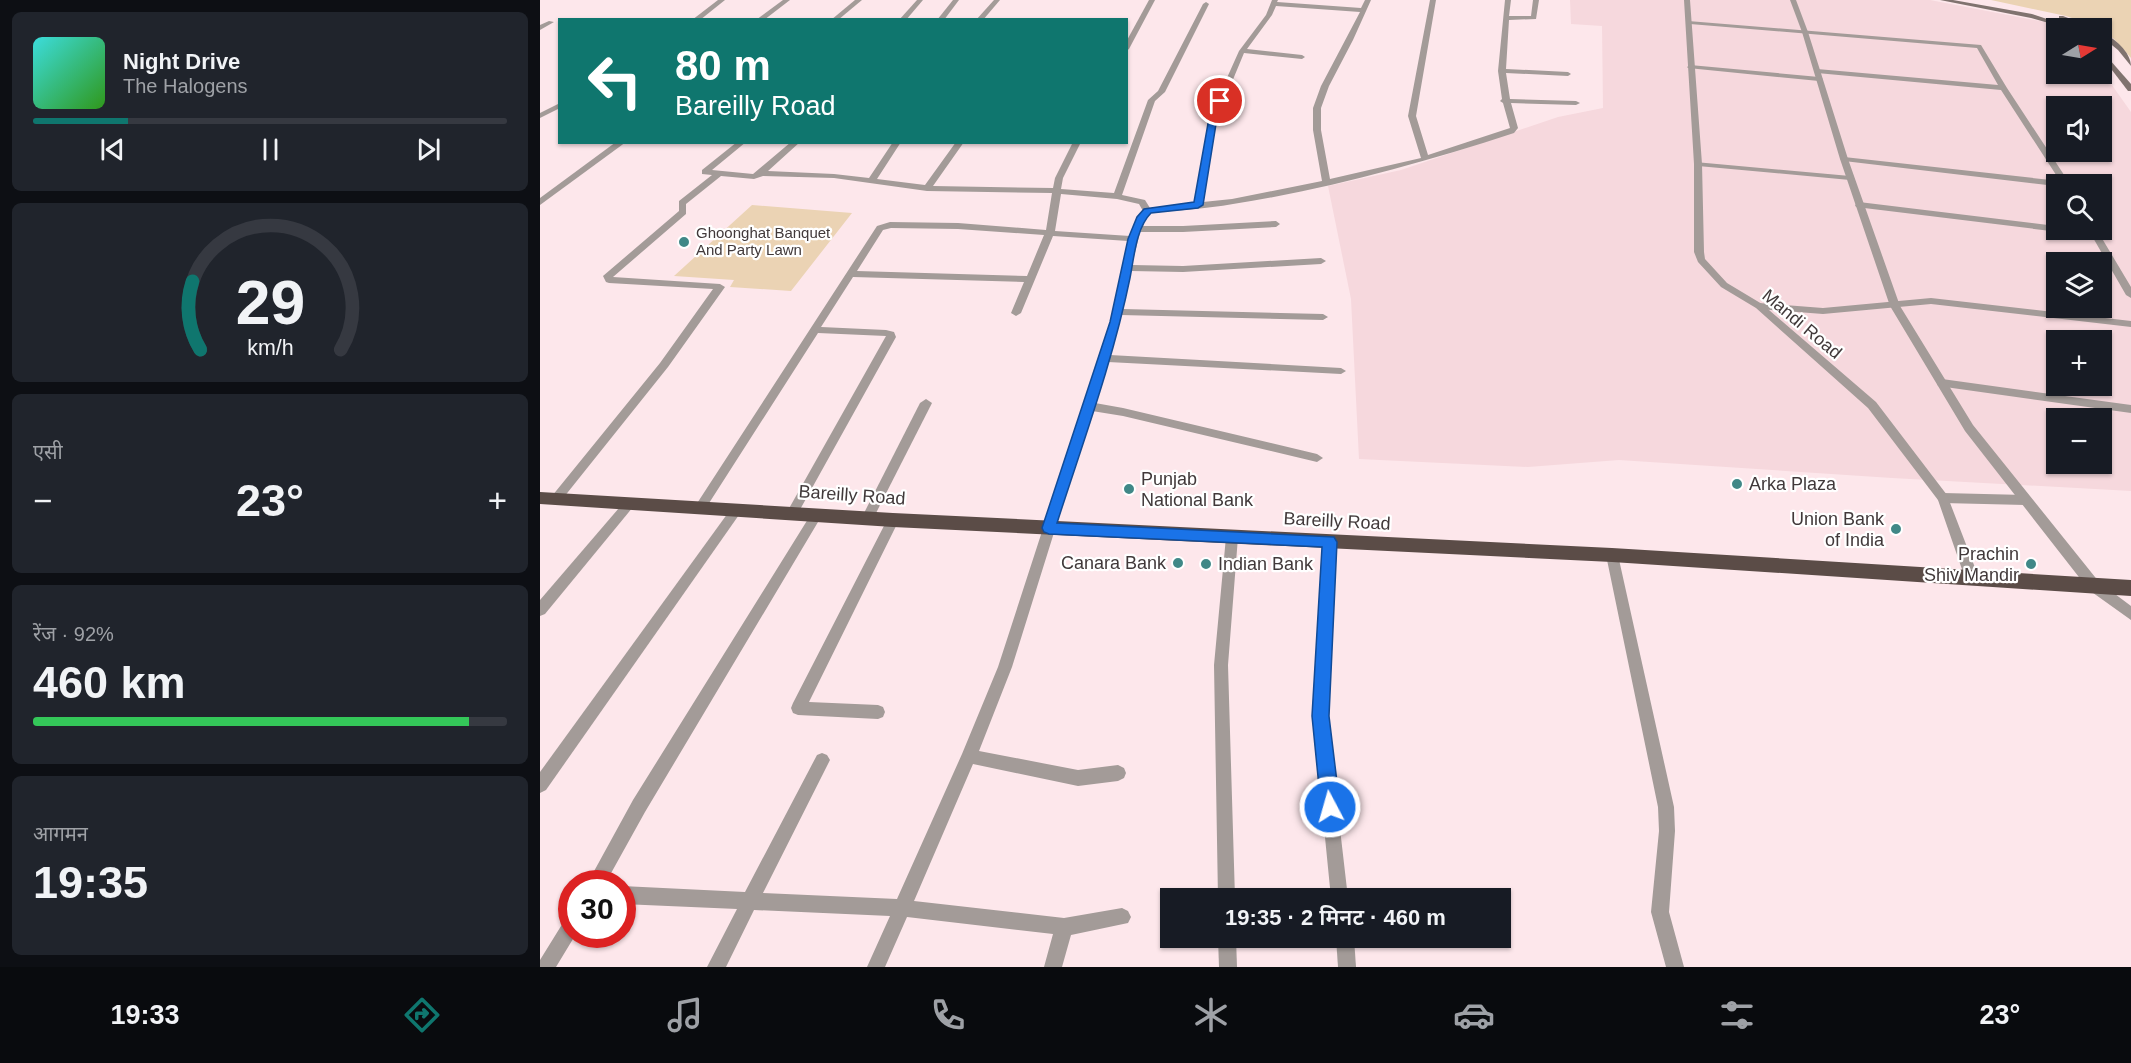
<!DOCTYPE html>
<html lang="hi">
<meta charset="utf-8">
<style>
:root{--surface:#171b24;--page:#20242c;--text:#f1f3f6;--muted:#9ea1a6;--line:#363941;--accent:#0f766e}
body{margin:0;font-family:Helvetica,"Noto Sans Devanagari",sans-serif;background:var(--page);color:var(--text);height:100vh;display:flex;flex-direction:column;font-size:22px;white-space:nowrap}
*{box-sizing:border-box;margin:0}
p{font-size:20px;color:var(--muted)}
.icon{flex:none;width:33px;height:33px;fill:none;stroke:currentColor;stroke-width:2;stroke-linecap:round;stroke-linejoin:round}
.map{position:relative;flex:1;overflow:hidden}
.drawer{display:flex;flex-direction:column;gap:12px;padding:12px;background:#0d0f14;width:540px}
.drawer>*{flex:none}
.banner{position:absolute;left:18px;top:18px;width:570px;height:126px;border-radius:0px;box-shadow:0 2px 4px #0004;background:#0f766e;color:#fff;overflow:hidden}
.needle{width:39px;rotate:79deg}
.buttons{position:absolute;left:1506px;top:18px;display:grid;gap:12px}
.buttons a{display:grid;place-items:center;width:66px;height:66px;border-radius:0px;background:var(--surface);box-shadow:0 2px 4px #0004;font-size:30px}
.speed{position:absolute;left:18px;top:870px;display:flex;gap:12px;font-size:30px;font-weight:700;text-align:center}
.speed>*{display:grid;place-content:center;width:78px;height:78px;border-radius:50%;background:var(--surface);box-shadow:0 2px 4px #0004;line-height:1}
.speed .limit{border:9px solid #d22;background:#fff;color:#111}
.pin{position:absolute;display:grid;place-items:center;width:51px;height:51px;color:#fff;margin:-26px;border:3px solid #fff;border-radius:50%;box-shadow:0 2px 6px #0007}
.me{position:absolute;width:66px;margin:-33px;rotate:354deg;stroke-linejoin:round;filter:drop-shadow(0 0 4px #0008)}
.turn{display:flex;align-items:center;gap:21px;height:126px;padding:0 18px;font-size:27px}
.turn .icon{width:78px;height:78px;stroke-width:2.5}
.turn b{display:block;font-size:42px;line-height:51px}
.big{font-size:45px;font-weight:600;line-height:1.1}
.drawer .card{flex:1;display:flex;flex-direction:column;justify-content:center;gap:9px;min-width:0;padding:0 21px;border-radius:9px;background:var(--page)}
.drawer .dial{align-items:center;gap:0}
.dial svg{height:156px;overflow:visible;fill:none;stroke:var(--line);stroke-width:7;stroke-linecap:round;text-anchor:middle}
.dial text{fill:var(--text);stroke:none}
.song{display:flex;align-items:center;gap:18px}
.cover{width:72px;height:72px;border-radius:9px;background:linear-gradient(135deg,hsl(180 70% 55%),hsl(110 70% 35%))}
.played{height:6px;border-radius:3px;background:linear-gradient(90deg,var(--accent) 20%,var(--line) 20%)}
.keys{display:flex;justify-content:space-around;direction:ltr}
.heat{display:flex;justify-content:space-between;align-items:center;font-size:33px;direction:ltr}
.charge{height:9px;border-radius:4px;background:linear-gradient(90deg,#34c759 92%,var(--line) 0)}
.trip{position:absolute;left:620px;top:888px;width:351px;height:60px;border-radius:0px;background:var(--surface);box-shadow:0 2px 4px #0004;font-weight:600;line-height:60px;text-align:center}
.menu{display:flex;height:96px;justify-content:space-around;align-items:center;background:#090b0e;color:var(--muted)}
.menu .icon{width:42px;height:42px}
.menu .selected{color:var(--accent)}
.menu b{font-size:27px;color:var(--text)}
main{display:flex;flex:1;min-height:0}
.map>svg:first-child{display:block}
</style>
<main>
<section class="drawer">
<div class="card">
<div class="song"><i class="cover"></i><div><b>Night Drive</b><p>The Halogens</p></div></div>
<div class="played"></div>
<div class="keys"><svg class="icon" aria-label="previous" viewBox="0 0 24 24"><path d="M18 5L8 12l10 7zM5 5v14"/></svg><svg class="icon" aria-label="pause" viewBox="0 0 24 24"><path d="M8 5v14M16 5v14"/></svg><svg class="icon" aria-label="next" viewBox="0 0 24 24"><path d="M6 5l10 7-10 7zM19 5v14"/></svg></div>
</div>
<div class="card dial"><svg viewBox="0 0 100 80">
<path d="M14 69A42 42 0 1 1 86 69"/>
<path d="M14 69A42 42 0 0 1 10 34" stroke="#0f766e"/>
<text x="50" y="56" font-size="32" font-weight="700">29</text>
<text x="50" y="72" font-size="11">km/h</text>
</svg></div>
<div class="card"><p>एसी</p>
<div class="heat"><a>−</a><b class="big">23°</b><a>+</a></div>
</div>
<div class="card"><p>रेंज · 92%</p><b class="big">460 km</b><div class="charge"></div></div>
<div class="card"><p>आगमन</p><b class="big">19:35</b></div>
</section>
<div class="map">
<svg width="1591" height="967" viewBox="0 0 1591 967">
<rect width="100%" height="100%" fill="#fde7eb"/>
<!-- built -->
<path fill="#f6d8dd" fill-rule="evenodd" d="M1030,0H1390L1505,22L1518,28L1516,74H1562V71L1591,112V491L1352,478L1079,460L988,467L819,459L811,299L788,186L861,170L1018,117L1063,108L1062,26L1031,24ZM1516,106H1562V152H1516ZM1516,184H1562V230H1516ZM1516,262H1562V308H1516ZM1516,340H1562V386H1516ZM1516,418H1562V464H1516Z"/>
<!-- green -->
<g fill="#ebd3b4">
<path d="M1451,0H1591V58L1574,39L1562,31V28L1526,16Z"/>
<path d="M212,205L312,213L251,291L190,287L194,280L134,276Z"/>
</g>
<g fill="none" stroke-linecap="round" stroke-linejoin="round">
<!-- minor -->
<g fill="#a39b98" fill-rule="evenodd">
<path d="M178,0H185L160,20H152Z"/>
<path d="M243,0H250L224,20H216Z"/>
<path d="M315,0H322L298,20H291Z"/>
<path d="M377,0H383L366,20H359Z"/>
<path d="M413,0H419L404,20H397Z"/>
<path d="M454,0H460L443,20H436Z"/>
<path d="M609,0H615L589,49L586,51V42Z"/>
<path d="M732,0H738L737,2L821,8L825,0H831L813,40L789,86L781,108V130L790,179L881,158L868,116L890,0H896L876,116L888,155L970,128L963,103L960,101L962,99L958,71L965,0H971L969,16H991L993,0H999L996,19L969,20L966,69L1028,72L1031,74L1028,76L966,73L970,99L1036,101L1040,103L1036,105L971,103L978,128L974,133C882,163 789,189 693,204C666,209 638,210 611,213L606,218L603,226H643L736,221L740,224L736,227L643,232H600L592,265L643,266L781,258L786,261L781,264L643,272L591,271L583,309L783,314L788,317L783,320L581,315L570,355L801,368L806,371L801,374L568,362L555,403L583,408L777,454L783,458L777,462L583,416L552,411L472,667L439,751L538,770L578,765L584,768L586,773L584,778L578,781L538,786L433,764L374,901L524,918L582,908L588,911L591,917L588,923L531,935L522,967H504L513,934L367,917L345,967H327L350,916L214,910L186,967H167L197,909L82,904V886L205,892L277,755L282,753L287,755L290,760L223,893L357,899L422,754L458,667L570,322L588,241L513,236L481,313L476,316L471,313L484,282L313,277L281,327L346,330L354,332L356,337L257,515H249L247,512L346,336L278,333L164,511H156L154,508L337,226L350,222L418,223L506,230L512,193L387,191L294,178L223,176L214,179L181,176L146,204V214L73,277L180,284L185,287L128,367L20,502H12L10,499L12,496L120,363L173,289L69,283L66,282L63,276L139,211V201L172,175L162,174V170L197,142H206L172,170L213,174L251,142H260L228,171L294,174L329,178L353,142H361L337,179L385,185L416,142H424L393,186L513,188L515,178L533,142H541L523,178L521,189L574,193L608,100L618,91L663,4L666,2L669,4L625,92L615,101L582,195L605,200L610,208L654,203L669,118L699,51L726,15ZM736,6L820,12L781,86L773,108V130L782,181L692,199L663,202L677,118L704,53L762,59L765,57L762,55L707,49L732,15ZM521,194L577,199L599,204L603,211L598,217L590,236L515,231ZM351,228L418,229L504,235L487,276L317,271L343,230Z"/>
<path d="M9,21L14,22L0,30V25Z"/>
<path d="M1148,21L1441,45L1467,88L1530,184L1516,186L1304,161L1300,159L1304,157L1520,181L1461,90L1277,73L1274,71L1277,69L1458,85L1437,48L1150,24L1147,22Z"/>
<path d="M1150,65L1279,77L1283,79L1279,81L1148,68L1147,67Z"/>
<path d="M20,103V108L0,118V113Z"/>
<path d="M76,142H86L0,205V198Z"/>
<path d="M1155,162L1310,176L1314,178L1310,180L1158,166L1154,164Z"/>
<path d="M1319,202L1516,226V230H1557L1591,287V298L1586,295L1552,236L1316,207L1315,205Z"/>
<path d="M1391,298L1591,321V327L1391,304L1283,314L1219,309L1214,306L1219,303L1283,308Z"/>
<path d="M1402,379L1591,405V413L1398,386L1397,383Z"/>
<path d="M386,399L392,403L334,517L332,520H324L322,517L380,403Z"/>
<path d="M1403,493L1485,495L1489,497L1491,500L1489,503L1485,505L1403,503L1399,501L1397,498L1399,495Z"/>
<path d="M89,499L93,501L95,504L93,507L5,614L0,616V600L85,501Z"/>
<path d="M197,504L201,506L203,509L201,512L6,790L0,793V772L193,506Z"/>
<path d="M277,509L281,511L283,514L281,517L105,812L65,884H47L93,800L273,511Z"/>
<path d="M353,515L357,517L359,520L269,702L338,705L343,707L345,712L343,717L338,719L258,715L253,713L251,708L253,703L347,520L349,517Z"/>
<path d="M692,532L696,533L698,537L688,665L695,898H678L674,665L686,537L688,533Z"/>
<path d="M789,537L793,538L795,542L787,716L808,898H791L773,716L783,542L785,538Z"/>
<path d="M1072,550L1077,551L1078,555L1134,807L1135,831L1129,912L1144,967H1126L1111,912L1119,831L1118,807L1066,555L1067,551Z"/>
<path d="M32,915V934H36L16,967H0V960L26,918Z"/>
<path d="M678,938H696L697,967H679Z"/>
<path d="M796,938H814L816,967H798Z"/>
</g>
<!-- tertiary -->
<g fill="#a39b98" fill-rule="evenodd">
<path d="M1144,0H1150L1162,164L1164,252L1165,259L1187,283L1222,304L1336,402L1407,495L1439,578L1437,582L1432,583L1427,582L1425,578L1398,500L1328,408L1216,308L1181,287L1158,262L1154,252V164Z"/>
<path d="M1250,0H1256L1268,32L1308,159L1360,306L1433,425L1559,582L1591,606V620L1549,590L1425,431L1350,306L1300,159L1262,32Z"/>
</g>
<!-- secondary -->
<g fill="#80736f" fill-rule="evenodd">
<path d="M1400,0H1413L1492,14L1534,28H1526L1491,18Z"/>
<path d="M1519,16H1523L1554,28H1546L1519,18Z"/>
<path d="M1562,32C1574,38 1591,52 1591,66L1578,50L1562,37Z"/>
<path d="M1562,51L1591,84V91H1588L1562,57Z"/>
</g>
<!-- trunk -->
<path fill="#5b4c47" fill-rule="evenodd" d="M0,492L353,513L1072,548L1591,580V596L1072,562L353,527L0,504Z"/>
</g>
<!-- route -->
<path fill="#1a73e8" stroke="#114b97" stroke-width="1.5" d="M677,99L684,101L677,118L663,205L658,208L611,213C596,228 594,258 590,278C573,361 543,442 517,523L794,537L797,542L789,716L800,807L797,814L790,816L784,814L781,807L772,716L782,547L509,534L504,532L502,528L570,322L588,239L597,217L604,209L654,202L669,118Z"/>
<!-- markers -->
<g fill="#408887" stroke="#fff" stroke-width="2">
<circle cx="144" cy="242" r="6"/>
<circle cx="1197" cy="484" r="6"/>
<circle cx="589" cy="489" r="6"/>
<circle cx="1356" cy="529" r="6"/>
<circle cx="638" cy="563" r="6"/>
<circle cx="666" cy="564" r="6"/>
<circle cx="1491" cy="564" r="6"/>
</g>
<g text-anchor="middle" stroke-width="4.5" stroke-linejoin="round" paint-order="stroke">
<!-- far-poi labels -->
<g font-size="15" fill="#41393a" stroke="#fff" text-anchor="start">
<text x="156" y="238">Ghoonghat Banquet<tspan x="156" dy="17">And Party Lawn</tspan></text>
</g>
<!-- street labels -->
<g font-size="18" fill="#41393a" stroke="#fff">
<text transform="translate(1262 324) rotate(40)" y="6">Mandi Road</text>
<text transform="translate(312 495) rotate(4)" y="6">Bareilly Road</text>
<text transform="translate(797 521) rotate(3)" y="6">Bareilly Road</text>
</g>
<!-- poi labels -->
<g font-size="18" fill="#41393a" stroke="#fff" text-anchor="start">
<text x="601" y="485">Punjab<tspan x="601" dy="21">National Bank</tspan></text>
<text x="1209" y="490">Arka Plaza</text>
<text x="1344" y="525" text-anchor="end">Union Bank<tspan x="1344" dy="21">of India</tspan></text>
<text x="1479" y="560" text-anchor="end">Prachin<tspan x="1479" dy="21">Shiv Mandir</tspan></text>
<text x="626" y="569" text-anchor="end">Canara Bank</text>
<text x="678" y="570">Indian Bank</text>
</g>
</g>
</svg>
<div class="buttons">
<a><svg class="needle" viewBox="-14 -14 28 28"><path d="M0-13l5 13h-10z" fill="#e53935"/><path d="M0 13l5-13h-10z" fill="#9ea1a6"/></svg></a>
<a><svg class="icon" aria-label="sound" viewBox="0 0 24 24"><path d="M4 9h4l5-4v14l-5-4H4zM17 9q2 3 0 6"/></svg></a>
<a><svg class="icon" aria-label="search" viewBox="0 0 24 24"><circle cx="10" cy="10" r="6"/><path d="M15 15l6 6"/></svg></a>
<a><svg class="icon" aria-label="layers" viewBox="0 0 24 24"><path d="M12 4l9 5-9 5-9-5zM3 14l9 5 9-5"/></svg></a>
<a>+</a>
<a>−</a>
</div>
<div class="speed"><div class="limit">30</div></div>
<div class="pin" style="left:680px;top:101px;background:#d93025"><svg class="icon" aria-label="arrive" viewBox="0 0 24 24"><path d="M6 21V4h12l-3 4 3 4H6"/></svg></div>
<svg class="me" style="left:790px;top:807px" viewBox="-20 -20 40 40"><circle r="17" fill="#1a73e8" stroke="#fff" stroke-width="3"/><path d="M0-11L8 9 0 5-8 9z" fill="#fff"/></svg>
<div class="trip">19:35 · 2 मिनट · 460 m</div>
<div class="banner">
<div class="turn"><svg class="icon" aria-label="left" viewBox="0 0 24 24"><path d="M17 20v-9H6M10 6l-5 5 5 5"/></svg><div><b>80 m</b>Bareilly Road</div></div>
</div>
</div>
</main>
<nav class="menu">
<b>19:33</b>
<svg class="icon selected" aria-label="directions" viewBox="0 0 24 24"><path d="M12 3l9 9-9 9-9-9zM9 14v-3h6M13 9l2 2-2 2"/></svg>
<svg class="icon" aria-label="music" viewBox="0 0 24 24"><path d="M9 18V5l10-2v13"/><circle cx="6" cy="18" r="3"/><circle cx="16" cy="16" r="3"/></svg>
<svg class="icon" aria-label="phone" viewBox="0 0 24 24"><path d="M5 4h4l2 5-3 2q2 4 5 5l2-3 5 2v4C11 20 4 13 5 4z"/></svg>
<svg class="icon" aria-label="climate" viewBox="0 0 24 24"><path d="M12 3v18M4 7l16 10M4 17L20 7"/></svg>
<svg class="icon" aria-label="car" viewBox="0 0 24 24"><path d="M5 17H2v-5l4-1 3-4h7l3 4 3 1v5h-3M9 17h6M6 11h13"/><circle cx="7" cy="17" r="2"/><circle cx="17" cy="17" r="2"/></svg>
<svg class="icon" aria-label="filters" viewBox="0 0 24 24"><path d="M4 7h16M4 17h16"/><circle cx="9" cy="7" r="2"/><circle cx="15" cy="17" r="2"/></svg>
<b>23°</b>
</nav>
